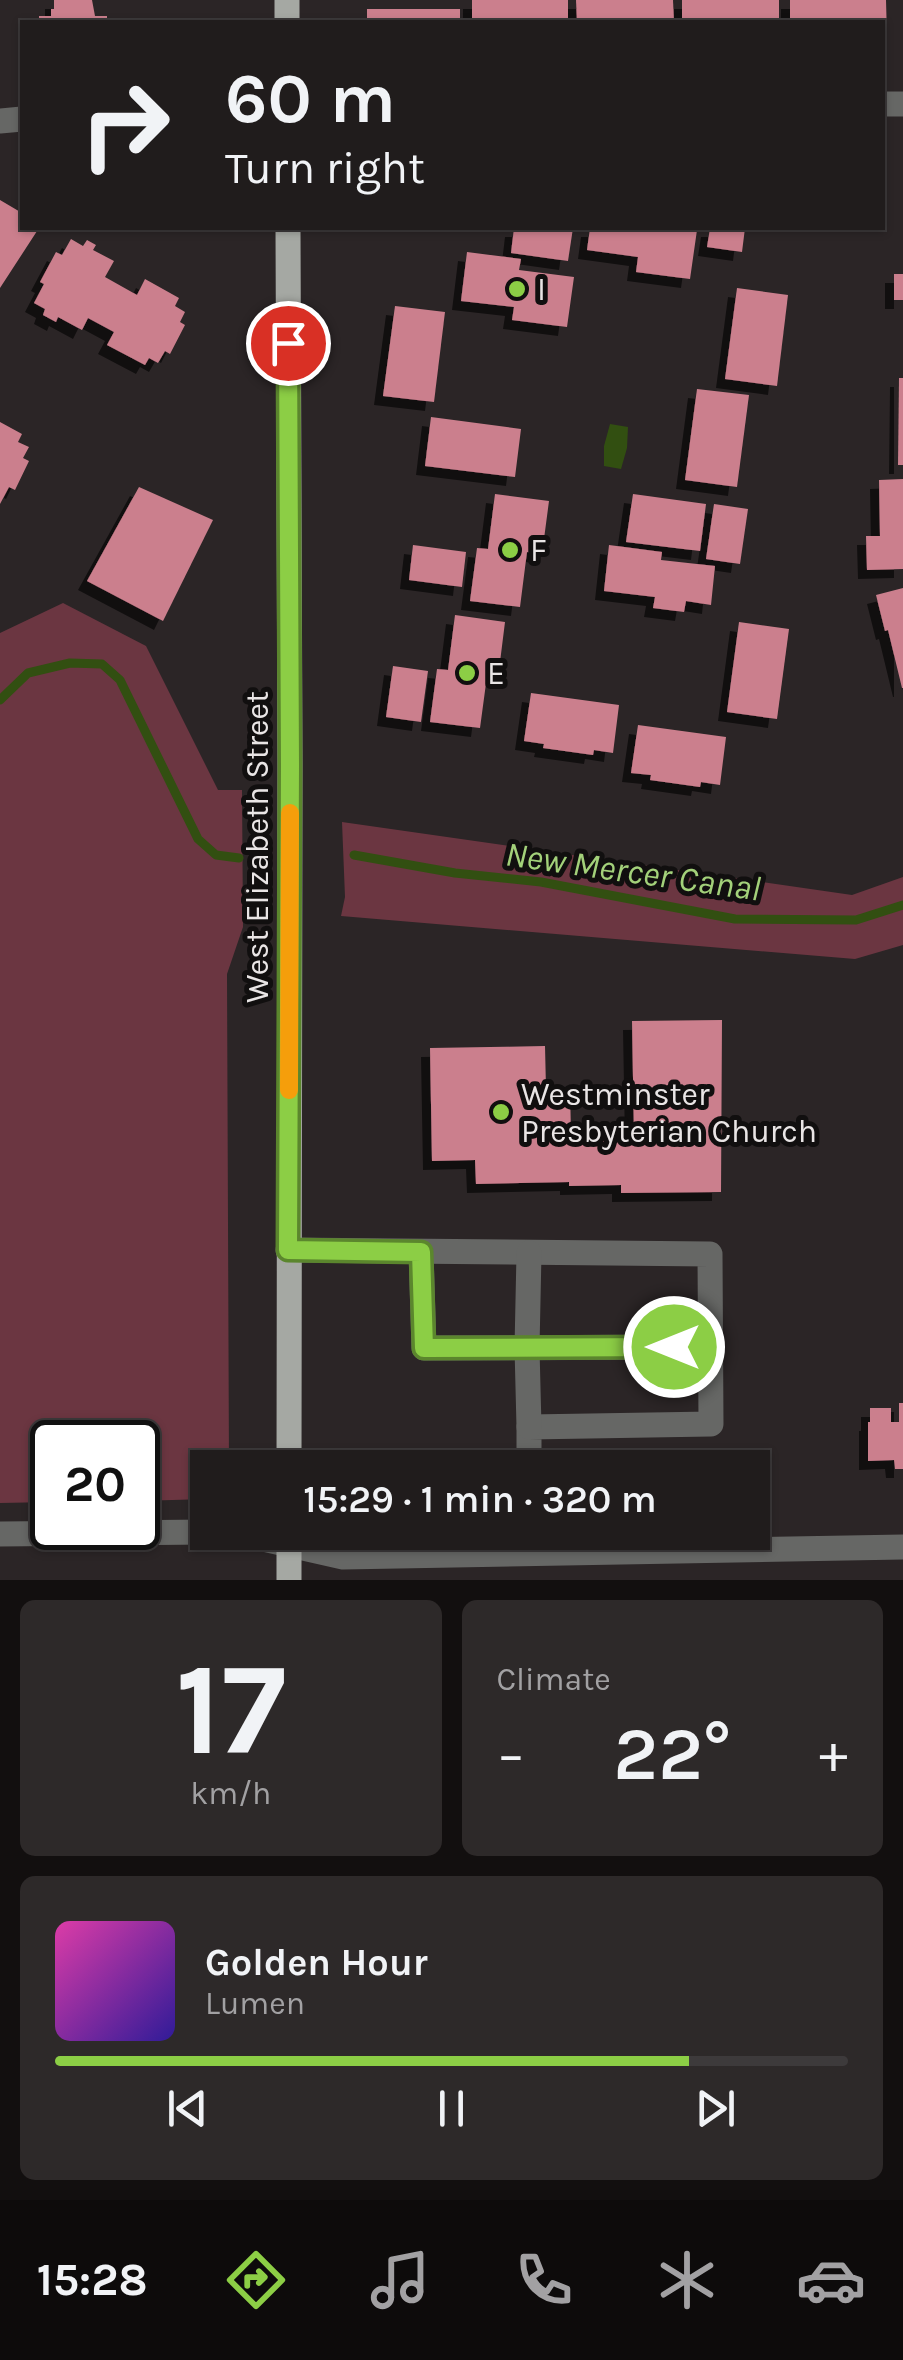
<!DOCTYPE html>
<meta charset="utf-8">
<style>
:root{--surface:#201c1c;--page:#2d2929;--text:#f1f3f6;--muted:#a2a1a3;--line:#3d3a3b;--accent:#8cce45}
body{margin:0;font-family:Karla,sans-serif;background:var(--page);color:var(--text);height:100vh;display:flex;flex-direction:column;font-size:38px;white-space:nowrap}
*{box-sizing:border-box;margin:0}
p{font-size:32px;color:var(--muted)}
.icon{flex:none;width:55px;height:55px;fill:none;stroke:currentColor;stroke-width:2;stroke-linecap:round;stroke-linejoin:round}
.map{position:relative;height:1580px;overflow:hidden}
.sheet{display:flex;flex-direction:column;gap:20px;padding:20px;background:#120f0f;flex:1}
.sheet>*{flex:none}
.guide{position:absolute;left:20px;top:20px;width:865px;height:210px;border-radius:0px;box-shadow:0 2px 8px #0004,0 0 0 2px var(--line);background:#201c1c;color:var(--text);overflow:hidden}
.speed{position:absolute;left:30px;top:1420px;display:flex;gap:20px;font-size:50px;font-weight:700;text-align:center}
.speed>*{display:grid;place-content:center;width:130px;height:130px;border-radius:50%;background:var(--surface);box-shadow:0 2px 8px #0004,0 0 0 2px var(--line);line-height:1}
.speed .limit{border:5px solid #111;border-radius:15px;background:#fff;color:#111}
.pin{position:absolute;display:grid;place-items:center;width:85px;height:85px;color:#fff;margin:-42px;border:5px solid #fff;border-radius:50%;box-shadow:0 2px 10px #0007}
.me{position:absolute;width:110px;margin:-55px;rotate:270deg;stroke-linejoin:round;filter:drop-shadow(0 0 8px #0008)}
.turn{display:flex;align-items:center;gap:35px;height:210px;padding:0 40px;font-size:45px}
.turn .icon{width:130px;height:130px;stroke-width:2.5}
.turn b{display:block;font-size:70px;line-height:85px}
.big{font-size:75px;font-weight:600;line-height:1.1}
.sheet .card{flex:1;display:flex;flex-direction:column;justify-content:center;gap:15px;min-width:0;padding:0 35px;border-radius:15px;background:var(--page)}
.sheet .dial{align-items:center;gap:0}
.dial b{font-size:130px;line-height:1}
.song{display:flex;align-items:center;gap:30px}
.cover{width:120px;height:120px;border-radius:15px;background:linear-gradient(135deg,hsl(320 70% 55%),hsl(250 70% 35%))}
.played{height:10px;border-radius:5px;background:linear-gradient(90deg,var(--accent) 80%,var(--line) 80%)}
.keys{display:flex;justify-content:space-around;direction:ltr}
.heat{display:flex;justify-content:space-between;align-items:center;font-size:55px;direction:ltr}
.sheet .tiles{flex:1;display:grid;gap:20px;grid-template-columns:1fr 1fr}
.card:last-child{grid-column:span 2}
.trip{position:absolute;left:190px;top:1450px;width:580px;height:100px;border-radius:0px;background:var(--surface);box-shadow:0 2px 8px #0004,0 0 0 2px var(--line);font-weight:600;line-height:100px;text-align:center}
.tab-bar{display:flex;height:160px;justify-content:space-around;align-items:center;background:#0d0b0b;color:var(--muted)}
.tab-bar .icon{width:70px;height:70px}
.tab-bar .selected{color:var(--accent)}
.tab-bar b{font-size:45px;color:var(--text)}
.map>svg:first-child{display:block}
</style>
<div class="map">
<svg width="903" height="1580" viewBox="0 0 903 1580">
<defs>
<filter id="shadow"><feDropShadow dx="-9" dy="9" stdDeviation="0" flood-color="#0009"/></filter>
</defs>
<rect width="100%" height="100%" fill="#2b2526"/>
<!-- green -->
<g fill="#6b3641">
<path d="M63,603L146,646L218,790H242L243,927L227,974L229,1467L208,1468L207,1499L138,1501V1442H52V1502L0,1503V633Z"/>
<path d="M342,822L852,895L903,877V945L855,959L341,916L345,897Z"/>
</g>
<!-- water -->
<path fill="#324f11" d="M610,424L628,427L627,448L621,469L604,466V446Z"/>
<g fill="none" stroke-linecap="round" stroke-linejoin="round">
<!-- stream -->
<g stroke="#324f11" stroke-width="9">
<path d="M0,700L28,673L70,663L102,664L120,680L198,839L216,855L239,858"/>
<path d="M354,855L455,873L541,882L735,919L856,920L903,905"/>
</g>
</g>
<!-- building -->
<g fill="#cb7f8d" filter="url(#shadow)">
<path d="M54,0H92L95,16H107V22H39V16H51V9H54Z"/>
<rect x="472" y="0" width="96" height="22"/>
<path d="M576,0H673L674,22H577Z"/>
<rect x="682" y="0" width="97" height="22"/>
<path d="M790,0H886L887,37H882V22H790Z"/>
<rect x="367" y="9" width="93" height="13"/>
<path d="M0,200L22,213V228H39L0,288Z"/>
<path d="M514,228H573L568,261L511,253Z"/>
<path d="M590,228H675L697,230L690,279L636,272L638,257L587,250Z"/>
<path d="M710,228H745L742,252L707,247Z"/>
<path d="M71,239L83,246L87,240L96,245L93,250L114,261L105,277L137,295L145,279L179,298L175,306L185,312L180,322L185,325L170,354L165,351L158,363L149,358L145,365L107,345L114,332L88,318L82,330L58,317L56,322L43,315L45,309L34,303L44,284L40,282L56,252L62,255Z"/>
<path d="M467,252L521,259L519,270L574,277L567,327L512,320L514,307L461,301Z"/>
<rect x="894" y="274" width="9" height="26"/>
<path d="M737,288L788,295L777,386L725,379Z"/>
<path d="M395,306L445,312L434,402L383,396Z"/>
<path d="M899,378H903V465H898Z"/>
<path d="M697,389L749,395L737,487L685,480Z"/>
<path d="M431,417L521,429L515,477L425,466Z"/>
<path d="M0,422L22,434L18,442L29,447L23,458L29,461L15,490L9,487L0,504Z"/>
<path d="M903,479V569L867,570L866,536H880L879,480Z"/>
<path d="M139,487L213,520L163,621L87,581Z"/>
<path d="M495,494L549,501L542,554L527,552L520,607L470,601L477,548L488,549Z"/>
<path d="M633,494L706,504L700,551L626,542Z"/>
<path d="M714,504L748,509L740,564L706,559Z"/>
<path d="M413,545L466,552L462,587L409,580Z"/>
<path d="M609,545L662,552L661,560L715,566L711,605L686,601L684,612L653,608L655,597L604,591Z"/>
<path d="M903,588V688H902L888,630L885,631L876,595Z"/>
<path d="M455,615L505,622L498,678L487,676L480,728L430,722L437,669L448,670Z"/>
<path d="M739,622L789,629L777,719L727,712Z"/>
<path d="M393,666L428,671L421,722L386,717Z"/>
<path d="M531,693L619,705L613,753L594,750L593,755L543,748L544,744L524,741Z"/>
<path d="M638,725L726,737L720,785L701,782L700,787L650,780L651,775L631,773Z"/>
<path d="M722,1020L721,1192L621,1193V1185L569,1186V1182L476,1184L475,1160L432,1161L430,1048L545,1046L546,1089L570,1088L571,1135H634L632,1021Z"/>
<path d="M899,1403H903V1469H895L894,1460L868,1461V1422H870V1408H891V1422H899Z"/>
</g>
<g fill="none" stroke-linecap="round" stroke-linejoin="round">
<!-- minor -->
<g stroke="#666765" stroke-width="25">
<path d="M882,104H903"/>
<path d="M0,121L22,119"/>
<path d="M288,1250L710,1254L711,1424L529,1427V1468"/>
<path d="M421,1252L424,1348L710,1347"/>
<path d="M529,1253L527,1348L529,1427"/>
<path d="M232,1532L343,1557L903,1547"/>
<path d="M0,1534L208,1532"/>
</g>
<!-- major -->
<g stroke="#a5a8a3" stroke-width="25">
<path d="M287,22V0"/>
<path d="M288,228L290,765L289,1468"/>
<path d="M289,1580V1532"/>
</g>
</g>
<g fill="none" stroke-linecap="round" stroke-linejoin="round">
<!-- route casing -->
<g stroke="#5b862d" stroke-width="25">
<path id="route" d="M288,343L290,765L288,1250L421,1252L424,1348L674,1347"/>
</g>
<!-- route -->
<use href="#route" stroke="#8cce45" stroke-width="18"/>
<!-- slow -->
<path stroke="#f59e0b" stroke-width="18" d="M289,1090L290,813"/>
</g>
<!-- markers -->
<g fill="#8cce45" stroke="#110f0f" stroke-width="4">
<circle cx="517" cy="289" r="10"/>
<circle cx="510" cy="550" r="10"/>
<circle cx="467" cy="673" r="10"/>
<circle cx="501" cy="1112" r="10"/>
</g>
<g text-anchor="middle" stroke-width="10" stroke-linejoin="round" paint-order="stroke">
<!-- poi labels -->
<g font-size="32" fill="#e9e5e5" stroke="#110f0f" text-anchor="start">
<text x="537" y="300">I</text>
<text x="530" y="561">F</text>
<text x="487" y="684">E</text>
<text x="521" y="1105">Westminster<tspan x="521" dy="37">Presbyterian Church</tspan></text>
</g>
<!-- street labels -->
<g font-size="32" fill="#e9e5e5" stroke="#110f0f">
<text transform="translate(257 847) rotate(-90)" y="11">West Elizabeth Street</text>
</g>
<!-- water labels -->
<g font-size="35" font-style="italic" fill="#a3d17a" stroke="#110f0f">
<text transform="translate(633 871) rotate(8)" y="12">New Mercer Canal</text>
</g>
</g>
</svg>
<div class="speed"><div class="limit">20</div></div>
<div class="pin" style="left:288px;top:343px;background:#d93025"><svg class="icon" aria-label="arrive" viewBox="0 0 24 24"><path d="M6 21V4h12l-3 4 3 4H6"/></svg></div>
<svg class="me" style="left:674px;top:1347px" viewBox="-20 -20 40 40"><circle r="17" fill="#8cce45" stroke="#fff" stroke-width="3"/><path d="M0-11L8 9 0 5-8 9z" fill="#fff"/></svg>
<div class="trip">15:29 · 1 min · 320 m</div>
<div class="guide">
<div class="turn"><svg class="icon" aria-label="right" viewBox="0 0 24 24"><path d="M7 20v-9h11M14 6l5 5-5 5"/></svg><div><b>60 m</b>Turn right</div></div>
</div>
</div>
<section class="sheet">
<div class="tiles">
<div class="card dial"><b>17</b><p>km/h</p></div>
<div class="card"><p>Climate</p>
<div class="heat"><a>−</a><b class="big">22°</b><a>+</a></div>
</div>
<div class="card">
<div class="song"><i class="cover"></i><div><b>Golden Hour</b><p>Lumen</p></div></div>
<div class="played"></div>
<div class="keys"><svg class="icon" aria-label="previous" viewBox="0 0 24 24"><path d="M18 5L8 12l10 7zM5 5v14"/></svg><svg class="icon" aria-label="pause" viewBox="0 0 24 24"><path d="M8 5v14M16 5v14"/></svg><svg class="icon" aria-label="next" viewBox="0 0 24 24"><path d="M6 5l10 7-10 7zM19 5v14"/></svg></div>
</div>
</div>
</section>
<nav class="tab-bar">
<b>15:28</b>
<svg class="icon selected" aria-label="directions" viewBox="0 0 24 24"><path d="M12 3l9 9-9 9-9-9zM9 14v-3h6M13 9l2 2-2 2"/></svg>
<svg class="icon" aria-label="music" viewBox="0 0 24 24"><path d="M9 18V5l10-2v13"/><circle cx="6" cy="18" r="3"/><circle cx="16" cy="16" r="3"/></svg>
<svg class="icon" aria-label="phone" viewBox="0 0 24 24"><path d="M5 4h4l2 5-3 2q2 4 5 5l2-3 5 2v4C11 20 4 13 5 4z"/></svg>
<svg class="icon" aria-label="climate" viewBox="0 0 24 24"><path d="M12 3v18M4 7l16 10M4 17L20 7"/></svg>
<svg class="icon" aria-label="car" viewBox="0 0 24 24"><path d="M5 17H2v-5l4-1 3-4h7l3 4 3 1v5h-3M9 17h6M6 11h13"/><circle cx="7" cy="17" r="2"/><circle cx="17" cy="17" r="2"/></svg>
</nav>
